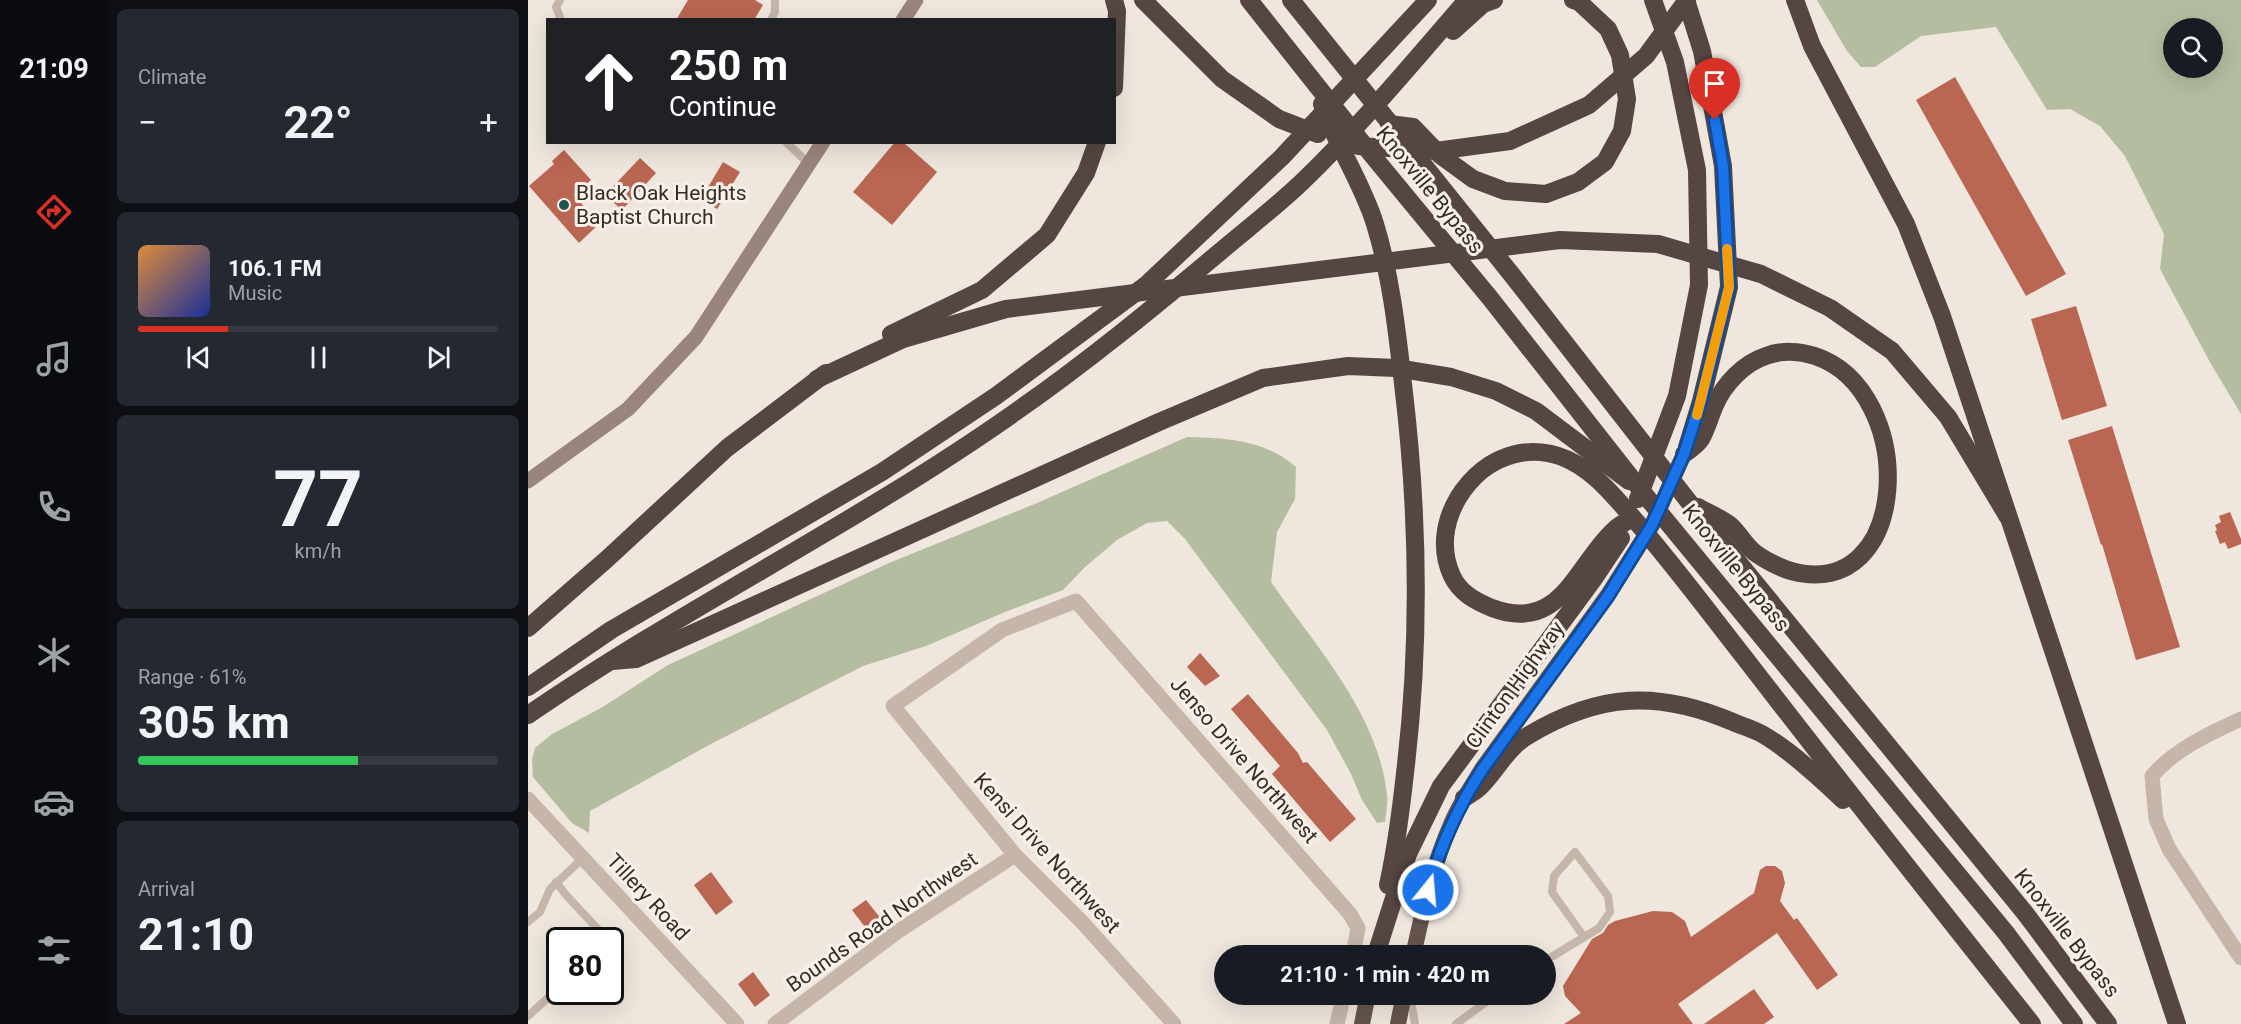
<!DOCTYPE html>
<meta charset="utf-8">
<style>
:root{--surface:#171b24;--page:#242831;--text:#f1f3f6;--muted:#9ea1a6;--line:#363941;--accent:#d93025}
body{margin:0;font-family:Roboto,sans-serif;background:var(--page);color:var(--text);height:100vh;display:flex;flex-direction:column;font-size:22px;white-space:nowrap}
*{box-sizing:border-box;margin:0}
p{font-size:20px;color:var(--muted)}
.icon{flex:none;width:33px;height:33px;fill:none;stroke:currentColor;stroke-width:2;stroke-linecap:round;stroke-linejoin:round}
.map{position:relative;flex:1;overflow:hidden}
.details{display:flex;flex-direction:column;gap:9px;padding:9px;background:#0d0f14;width:420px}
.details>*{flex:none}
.hud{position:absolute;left:18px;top:18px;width:570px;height:126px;border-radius:0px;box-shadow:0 6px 24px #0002;background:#202124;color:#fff;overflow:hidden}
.controls{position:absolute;left:1635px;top:18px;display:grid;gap:12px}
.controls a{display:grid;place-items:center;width:60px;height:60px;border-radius:50%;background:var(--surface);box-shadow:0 6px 24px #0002;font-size:30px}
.speed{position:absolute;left:18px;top:927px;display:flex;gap:12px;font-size:30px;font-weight:700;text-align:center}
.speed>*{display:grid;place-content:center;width:78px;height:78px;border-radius:50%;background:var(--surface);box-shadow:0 6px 24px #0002;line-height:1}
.speed .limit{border:3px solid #111;border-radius:9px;background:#fff;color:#111}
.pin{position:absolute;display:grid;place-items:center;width:51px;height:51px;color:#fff;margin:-62px -26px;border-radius:50% 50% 50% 0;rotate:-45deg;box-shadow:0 0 6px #0007}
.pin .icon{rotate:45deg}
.me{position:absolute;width:66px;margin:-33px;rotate:17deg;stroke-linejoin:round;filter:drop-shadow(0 0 4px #0008)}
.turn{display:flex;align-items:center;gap:21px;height:126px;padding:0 24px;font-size:27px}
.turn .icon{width:78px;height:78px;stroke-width:2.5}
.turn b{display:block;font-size:42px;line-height:51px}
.big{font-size:45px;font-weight:700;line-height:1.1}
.details .card{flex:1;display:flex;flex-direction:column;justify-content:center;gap:9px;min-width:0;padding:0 21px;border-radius:9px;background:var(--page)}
.details .dial{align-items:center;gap:0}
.dial b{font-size:78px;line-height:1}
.song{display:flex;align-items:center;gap:18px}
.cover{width:72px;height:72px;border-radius:9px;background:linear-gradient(135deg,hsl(30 70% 55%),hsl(230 70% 35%))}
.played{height:6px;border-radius:3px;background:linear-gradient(90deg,var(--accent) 25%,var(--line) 25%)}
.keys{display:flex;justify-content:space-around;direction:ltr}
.heat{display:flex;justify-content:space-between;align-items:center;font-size:33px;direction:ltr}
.charge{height:9px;border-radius:4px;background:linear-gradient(90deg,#34c759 61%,var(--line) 0)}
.trip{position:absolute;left:686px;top:945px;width:342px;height:60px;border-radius:30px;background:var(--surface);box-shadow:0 6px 24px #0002;font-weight:700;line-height:60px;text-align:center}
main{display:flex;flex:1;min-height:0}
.tabs{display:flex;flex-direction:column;width:108px;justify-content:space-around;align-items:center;background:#090b0e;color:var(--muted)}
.tabs .icon{width:42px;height:42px}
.tabs .current{color:var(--accent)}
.tabs b{font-size:27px;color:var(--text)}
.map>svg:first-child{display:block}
</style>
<main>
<nav class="tabs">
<b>21:09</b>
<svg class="icon current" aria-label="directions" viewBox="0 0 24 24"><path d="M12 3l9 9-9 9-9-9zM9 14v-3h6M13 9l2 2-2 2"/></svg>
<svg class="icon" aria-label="music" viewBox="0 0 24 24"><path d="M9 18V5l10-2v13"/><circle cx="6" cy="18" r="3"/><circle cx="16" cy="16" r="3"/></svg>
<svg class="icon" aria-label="phone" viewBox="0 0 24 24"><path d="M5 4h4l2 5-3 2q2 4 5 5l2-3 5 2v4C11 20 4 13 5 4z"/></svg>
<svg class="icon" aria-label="climate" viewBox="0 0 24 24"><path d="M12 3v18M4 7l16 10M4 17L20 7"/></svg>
<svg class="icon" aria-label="car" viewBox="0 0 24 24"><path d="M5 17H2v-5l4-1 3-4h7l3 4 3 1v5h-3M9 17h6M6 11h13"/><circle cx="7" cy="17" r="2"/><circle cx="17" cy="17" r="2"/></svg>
<svg class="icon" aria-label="filters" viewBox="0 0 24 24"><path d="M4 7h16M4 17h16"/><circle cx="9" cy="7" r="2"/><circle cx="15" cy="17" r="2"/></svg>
</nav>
<section class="details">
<div class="card"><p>Climate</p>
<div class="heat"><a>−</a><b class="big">22°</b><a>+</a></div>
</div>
<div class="card">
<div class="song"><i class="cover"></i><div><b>106.1 FM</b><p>Music</p></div></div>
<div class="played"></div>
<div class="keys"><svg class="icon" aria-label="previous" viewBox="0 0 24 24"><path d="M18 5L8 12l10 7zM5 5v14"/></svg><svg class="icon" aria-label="pause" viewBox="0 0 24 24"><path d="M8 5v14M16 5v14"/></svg><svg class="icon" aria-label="next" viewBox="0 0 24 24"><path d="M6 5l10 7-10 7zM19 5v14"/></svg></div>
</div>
<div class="card dial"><b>77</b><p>km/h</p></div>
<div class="card"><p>Range · 61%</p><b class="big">305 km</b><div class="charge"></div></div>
<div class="card"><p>Arrival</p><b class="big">21:10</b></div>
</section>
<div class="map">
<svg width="1713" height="1024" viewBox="0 0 1713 1024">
<rect width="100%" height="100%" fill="#efe6dd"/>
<!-- green -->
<g fill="#b4bd9f" fill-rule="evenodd">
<path d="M1289,0H1713V414L1683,364L1632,269L1636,234L1597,156L1572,126L1542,109L1519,110L1468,27L1393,36L1347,67H1333L1319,51ZM1646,28H1684V68H1646Z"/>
<path d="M659,437C698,438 738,440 768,467L767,499L749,532L743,582C788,647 850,713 859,795C860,804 858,814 857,822L849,823L834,800L823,774L799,730L657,539L639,521L619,523L589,540L557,567L535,590L477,612L398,646L335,666L181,745L62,811L61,833L44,823L5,777L4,759L7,748L24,734L73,708L140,665L361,563L509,503Z"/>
</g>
<!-- building -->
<g fill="#b96652">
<path d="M160,0H227L235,5L226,20H148Z"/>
<path d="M1427,77L1538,274L1498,296L1388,100Z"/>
<path d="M367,142H375L409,172L364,225L325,192Z"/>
<path d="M36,150L63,180L46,195L71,224L51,243L1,186L26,164L24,161Z"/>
<path d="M112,158L128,173L94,210L77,195Z"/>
<path d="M195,162L212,172L189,209L173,199Z"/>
<path d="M1548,306L1579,406L1534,420L1503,319Z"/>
<path d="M1584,426L1652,647L1608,660L1574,544L1573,545L1540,440Z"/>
<path d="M1702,512L1713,539V544L1700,549L1697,542L1692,544L1687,531L1689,530L1687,525L1693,522L1691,516Z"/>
<path d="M672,653L692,676L677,686L659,667Z"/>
<path d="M720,694L770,753L775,763L779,762L828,819L802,842L744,774L752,766L703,709Z"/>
<path d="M1238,866H1247L1254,871L1257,883L1252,901L1266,920L1269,918L1310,975L1289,990L1249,933L1150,1004L1165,1024H1036L1053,1013L1037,996L1035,986L1064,939L1075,933L1080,925L1087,921L1125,911L1144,912L1157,921L1163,937L1226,893L1232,870Z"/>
<path d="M183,872L205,902L188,915L166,885Z"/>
<path d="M338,900L354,920L340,931L324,910Z"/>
<path d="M225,972L242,995L227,1007L210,984Z"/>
<path d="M1226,989L1246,1017L1236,1024H1176Z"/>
</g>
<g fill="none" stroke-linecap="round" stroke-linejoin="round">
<!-- service -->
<g stroke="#c6b6aa" stroke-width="8">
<path d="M32,0L28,7L33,20"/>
<path d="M243,20L247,12V0"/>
<path d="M258,142L281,164"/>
<path d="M28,882L38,895L80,940"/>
<path d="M0,922L12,912L22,889L55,858"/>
<path d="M1017,961L1071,928L1082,912L1080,896L1047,852L1026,876L1024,892L1056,937"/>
<path d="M882,994L887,1024"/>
<path d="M0,1016L32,987"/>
<path d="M928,1024L969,994"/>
</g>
<!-- minor -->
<g stroke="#c6b6aa" stroke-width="15">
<path d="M1713,719C1681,734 1647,749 1624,776L1628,819L1641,849L1713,958"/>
<path d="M247,1024L369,932L487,855"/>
<path d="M646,1024L554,922L487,855L365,706L474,630L548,601L822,914L830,928L825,956"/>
<path d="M809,1024L816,994"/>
</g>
<!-- tertiary -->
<path stroke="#c6b6aa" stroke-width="15" d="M0,799L209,1024"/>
<!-- secondary -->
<g stroke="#9a857c" stroke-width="15">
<path d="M375,20L388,0"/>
<path d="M0,481L100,409L168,337L295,142"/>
</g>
<!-- trunk -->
<g stroke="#65544e" stroke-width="16">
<path d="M885,956C895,910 905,864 924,822C932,803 944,786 954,769L1080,595L1124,525L1156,454"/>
<path d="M834,1024L840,994"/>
<path d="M870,1024L876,994"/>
</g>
<!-- motorway -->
<g stroke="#554641" stroke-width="18">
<path d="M586,0L589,11L586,88"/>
<path d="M615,0L694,79L751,119L790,134"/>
<path d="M721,0L844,155L962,298L1112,489L1478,933L1546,1024"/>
<path d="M763,0L984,275L1161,502L1497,913L1580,1024"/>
<path d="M1158,0L1174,51L1195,166L1201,287L1173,401L1159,447"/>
<path d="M1267,0L1284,46L1378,224L1414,316L1649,1024"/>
<path d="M925,31L955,4L966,0"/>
<path d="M794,104C808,145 834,182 847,224C863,276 869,331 875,384C891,516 893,641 877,773C873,810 868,848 860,885"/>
<path d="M861,124L885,127L912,155L945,179L977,191L1018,194L1050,182L1077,162L1094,131L1099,99L1092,55L1080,29L1051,2L1045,0"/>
<path d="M830,146L908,151L982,141L1061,105L1118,56L1159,0"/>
<path d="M363,334L454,290L519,235L558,173L569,142"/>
<path d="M289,379L375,339L478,309L1032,240L1130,244L1233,274L1302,308L1364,351L1420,417L1480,517"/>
<path d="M1156,454C1162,450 1169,445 1173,439C1179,429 1182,416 1187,405C1196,384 1216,363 1238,356C1253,350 1272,351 1287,356C1391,391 1384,604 1263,571C1252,568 1235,559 1226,552C1217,545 1211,533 1202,525C1193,518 1180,513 1170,507"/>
<path d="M1110,499L1149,396L1171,285L1169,170L1147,62L1125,0"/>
<path d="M1101,520C1096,523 1090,526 1086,530C1048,565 1033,634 964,608C947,601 932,593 924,576C912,550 916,522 930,498C958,452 1011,437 1056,469C1075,482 1091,502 1106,519C1145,564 1180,611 1216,657C1311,780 1407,902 1504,1024"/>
<path d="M0,628L79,559L199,448L298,373"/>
<path d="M84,661L108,659L631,422L735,378L820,366L868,368L923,377L968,391L1008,411L1101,481"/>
<path d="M0,687L83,630L354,472L468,396L618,285L754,157L900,0"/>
<path d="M0,715C157,607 330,523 486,413C558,363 626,307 693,251C720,228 749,206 775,181C833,125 886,61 939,0"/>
<path d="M936,798C941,795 947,792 951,788C968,772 979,747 1001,735C1071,693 1130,690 1205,722C1214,726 1225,729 1234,734C1262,750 1292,778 1315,800"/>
<path d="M850,948L880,854L913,786L1065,580L1093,538"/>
</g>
</g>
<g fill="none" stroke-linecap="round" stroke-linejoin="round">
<!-- route casing -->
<g stroke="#114b97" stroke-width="15">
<path id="route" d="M900,890C912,846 930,807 954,770L1080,596L1124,525L1156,454L1173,401L1201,287L1195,166L1187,120"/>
</g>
<!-- route -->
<use href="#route" stroke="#1a73e8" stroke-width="10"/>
<!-- slow -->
<path stroke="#f59e0b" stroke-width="10" d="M1169,415L1201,287L1199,249"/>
</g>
<!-- markers -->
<circle fill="#235152" stroke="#f8f0e9" stroke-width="2" cx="36" cy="205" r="6"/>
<g text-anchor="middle" stroke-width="6" stroke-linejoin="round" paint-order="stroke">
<!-- street labels -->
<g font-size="21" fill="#352c29" stroke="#f8f0e9">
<text transform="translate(902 190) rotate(51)" y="7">Knoxville Bypass</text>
<text transform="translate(1208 568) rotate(51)" y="7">Knoxville Bypass</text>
<text transform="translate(987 685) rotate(-54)" y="7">Clinton Highway</text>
<text transform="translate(716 760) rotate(49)" y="7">Jenso Drive Northwest</text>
<text transform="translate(519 853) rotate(48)" y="7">Kensi Drive Northwest</text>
<text transform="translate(120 897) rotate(47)" y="7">Tillery Road</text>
<text transform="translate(354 922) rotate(-35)" y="7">Bounds Road Northwest</text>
<text transform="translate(1539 933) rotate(52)" y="7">Knoxville Bypass</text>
</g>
<!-- poi labels -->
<g font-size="21" fill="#352c29" stroke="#f8f0e9" text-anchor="start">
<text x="48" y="200">Black Oak Heights<tspan x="48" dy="24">Baptist Church</tspan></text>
</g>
</g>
</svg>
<div class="controls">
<a><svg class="icon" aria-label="search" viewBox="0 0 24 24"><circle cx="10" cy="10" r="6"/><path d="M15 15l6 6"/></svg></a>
</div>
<div class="speed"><div class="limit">80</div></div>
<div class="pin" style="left:1187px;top:120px;background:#d93025"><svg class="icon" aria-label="arrive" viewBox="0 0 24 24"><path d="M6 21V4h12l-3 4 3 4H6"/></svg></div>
<svg class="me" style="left:900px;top:890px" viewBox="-20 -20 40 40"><circle r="17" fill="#1a73e8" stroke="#fff" stroke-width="3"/><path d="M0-11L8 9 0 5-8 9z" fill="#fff"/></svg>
<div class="trip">21:10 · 1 min · 420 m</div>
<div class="hud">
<div class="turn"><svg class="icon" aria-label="ahead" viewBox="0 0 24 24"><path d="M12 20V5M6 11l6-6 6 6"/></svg><div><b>250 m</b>Continue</div></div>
</div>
</div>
</main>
